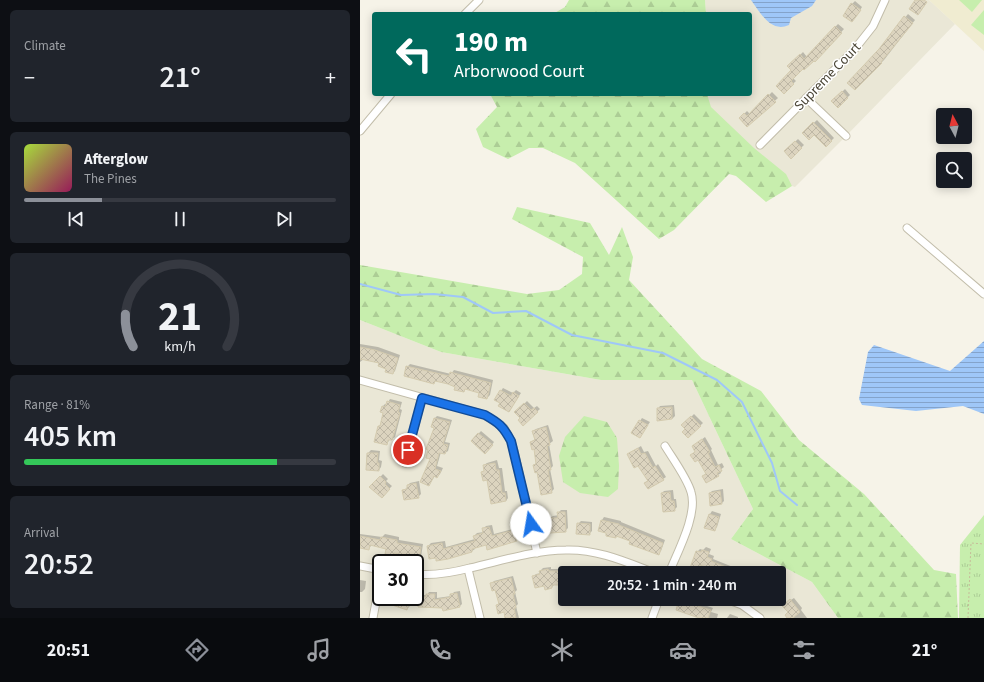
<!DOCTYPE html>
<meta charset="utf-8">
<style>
:root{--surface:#171b24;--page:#20242c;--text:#f1f3f6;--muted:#9ea1a6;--line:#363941;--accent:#8c9099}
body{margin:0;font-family:"Source Sans 3",sans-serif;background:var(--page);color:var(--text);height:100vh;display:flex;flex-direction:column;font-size:15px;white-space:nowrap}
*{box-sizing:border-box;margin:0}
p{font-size:13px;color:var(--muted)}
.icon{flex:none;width:22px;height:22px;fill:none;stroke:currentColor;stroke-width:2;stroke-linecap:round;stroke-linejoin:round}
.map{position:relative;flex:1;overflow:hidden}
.drawer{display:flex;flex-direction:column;gap:10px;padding:10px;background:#0d0f14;width:360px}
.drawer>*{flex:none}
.guide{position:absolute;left:12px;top:12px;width:380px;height:84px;border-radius:4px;box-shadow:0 2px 10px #0003;background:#00695c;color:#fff;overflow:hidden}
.needle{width:26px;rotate:353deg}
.controls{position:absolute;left:576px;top:108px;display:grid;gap:8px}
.controls a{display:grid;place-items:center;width:36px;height:36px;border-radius:4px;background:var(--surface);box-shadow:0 2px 10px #0003;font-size:20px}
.speed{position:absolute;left:12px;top:554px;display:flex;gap:8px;font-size:20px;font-weight:700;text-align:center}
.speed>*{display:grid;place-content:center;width:52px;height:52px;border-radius:50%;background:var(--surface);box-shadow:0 2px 10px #0003;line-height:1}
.speed .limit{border:2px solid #111;border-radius:6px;background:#fff;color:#111}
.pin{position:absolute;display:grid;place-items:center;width:34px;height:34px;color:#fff;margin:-17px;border:2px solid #fff;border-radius:50%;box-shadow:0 1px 4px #0007}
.me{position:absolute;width:44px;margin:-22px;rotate:347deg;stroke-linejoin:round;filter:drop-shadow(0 0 3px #0008)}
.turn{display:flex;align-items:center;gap:14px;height:84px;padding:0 16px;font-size:18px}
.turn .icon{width:52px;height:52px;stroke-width:2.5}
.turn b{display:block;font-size:28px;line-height:34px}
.big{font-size:30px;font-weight:600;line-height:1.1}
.drawer .card{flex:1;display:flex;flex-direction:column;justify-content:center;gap:6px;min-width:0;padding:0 14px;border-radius:6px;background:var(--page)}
.drawer .dial{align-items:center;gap:0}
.dial svg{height:104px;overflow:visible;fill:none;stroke:var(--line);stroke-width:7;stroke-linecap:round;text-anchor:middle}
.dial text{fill:var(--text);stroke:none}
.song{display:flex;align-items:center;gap:12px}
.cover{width:48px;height:48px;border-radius:6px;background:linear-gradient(135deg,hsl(80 70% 55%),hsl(330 70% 35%))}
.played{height:4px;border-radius:2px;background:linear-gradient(90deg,var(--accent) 25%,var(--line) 25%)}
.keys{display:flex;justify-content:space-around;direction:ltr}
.heat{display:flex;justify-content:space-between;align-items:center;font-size:22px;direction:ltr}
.charge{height:6px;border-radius:3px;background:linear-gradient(90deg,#34c759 81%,var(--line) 0)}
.trip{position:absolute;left:198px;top:566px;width:228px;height:40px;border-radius:4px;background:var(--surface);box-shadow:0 2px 10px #0003;font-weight:600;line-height:40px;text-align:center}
.tab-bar{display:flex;height:64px;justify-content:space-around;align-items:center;background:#090b0e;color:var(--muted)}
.tab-bar .icon{width:28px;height:28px}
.tab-bar .selected{color:var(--accent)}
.tab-bar b{font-size:18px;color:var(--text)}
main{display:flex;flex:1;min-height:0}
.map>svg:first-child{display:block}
</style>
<main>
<section class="drawer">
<div class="card"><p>Climate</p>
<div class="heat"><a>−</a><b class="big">21°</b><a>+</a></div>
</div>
<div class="card">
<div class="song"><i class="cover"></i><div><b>Afterglow</b><p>The Pines</p></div></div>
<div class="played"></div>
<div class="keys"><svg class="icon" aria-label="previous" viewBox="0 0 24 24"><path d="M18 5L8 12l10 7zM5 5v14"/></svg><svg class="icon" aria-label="pause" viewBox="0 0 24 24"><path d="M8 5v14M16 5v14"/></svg><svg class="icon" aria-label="next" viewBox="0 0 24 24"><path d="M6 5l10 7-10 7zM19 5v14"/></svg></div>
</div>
<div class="card dial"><svg viewBox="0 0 100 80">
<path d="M14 69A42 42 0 1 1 86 69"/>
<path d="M14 69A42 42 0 0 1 8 44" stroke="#8c9099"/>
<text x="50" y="56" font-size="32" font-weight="700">21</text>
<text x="50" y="72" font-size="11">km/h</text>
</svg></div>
<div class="card"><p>Range · 81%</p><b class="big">405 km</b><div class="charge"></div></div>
<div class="card"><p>Arrival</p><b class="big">20:52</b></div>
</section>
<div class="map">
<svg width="624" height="618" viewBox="0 0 624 618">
<defs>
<pattern id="forest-firs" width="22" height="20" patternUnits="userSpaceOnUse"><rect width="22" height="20" fill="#c7eead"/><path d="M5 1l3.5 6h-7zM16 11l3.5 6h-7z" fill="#accd95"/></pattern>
<pattern id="park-tufts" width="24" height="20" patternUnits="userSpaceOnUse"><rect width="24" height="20" fill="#c7eead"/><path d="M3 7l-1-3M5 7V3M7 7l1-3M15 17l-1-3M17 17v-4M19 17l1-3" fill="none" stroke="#accd95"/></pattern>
<pattern id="water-rules" width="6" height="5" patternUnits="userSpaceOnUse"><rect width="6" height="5" fill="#9fc7f8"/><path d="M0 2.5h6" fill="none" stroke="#84a3ca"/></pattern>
<pattern id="building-cross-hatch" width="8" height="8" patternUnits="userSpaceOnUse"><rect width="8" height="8" fill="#dcd4bf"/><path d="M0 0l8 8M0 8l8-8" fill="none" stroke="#beb7a5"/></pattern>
</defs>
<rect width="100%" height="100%" fill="#f6f3e8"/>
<!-- residential -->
<g fill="#eae7d6" fill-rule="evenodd">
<path d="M345,0H569L595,24L486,136L435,187L432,186L350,107L347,94H390V14H346Z"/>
<path d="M0,320L81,352L241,380H332L393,509L371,539L452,582L478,618H0ZM21,563H55V597H21ZM205,573H419V599H205Z"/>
</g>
<!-- education -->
<path fill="#f0ecd1" d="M569,0H624V51L595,24Z"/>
<!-- green -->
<g fill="#c7eead">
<path d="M599,0H622L612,12Z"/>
<path d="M624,10V35L611,25Z"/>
</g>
<!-- forest -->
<g fill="url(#forest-firs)">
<path d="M209,0H345L346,14H193L205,7Z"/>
<path d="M130,94H347L351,107L394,148L426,174L432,186L406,202L376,176L369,174L314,230L299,239L215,163L183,148H169L148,159L123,147L116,129L137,107Z"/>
<path d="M157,207L230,223L249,255L262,227L273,257L269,280L342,359L401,391L439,440L504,494L574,570L596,574L598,618H478L452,582L371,539L393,509L332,380H241L81,352L0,320V265L167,294L199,290L222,274L223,257L152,219Z"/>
<path d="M224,416L247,422L257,438L259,466L258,489L248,497L220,493L203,482L199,456L205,437Z"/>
</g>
<!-- park -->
<path fill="url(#park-tufts)" d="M624,515V618H599L600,545Z"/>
<!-- water -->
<g fill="url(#water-rules)">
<path d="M391,0H456L452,6L431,18L429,25C411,33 401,14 391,0Z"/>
<path d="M624,341V414L603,406L556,411L502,405L499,399L508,352L514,345L590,371Z"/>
</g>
<!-- shadow -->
<g fill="#0003">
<path d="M495,1L502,7L495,18L492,4Z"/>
<path d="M548,14L555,20L524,60L495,89L520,49Z"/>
<path d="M478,24L484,29L455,61L454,60L443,68L433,78L436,81L424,92L433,70L429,66L443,52L447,57Z"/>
<path d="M485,89L490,95L478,106L473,101Z"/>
<path d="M412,92L418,98L387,126L380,118L387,111L390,114Z"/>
<path d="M457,120L474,138L466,146L454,134L443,133Z"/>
<path d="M438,139L444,145L431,157L425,151Z"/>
<path d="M0,344L18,347L40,355L35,371L33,373L21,362L4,359L0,362Z"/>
<path d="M50,364L91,374L94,370L133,380L130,395L127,398L120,392L106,388L104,391L96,386L76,380L74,383L47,367Z"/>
<path d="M143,388L153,393L156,390L161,393L149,411L141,403L135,399Z"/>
<path d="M30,399L42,402L40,409L42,410L35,437L32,439H30L27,444L19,426L22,423L25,413L23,406L25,404H27Z"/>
<path d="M167,401L174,408L177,406L180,409L163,424L161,418L156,412Z"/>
<path d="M314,405L315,416L312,419L298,409L300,406Z"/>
<path d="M334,414L343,423L328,437L326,429L323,425Z"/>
<path d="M77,416L92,420L85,442L90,443L88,451L85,453L81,452L77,466L83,468L80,474L77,477L75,476L69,485L75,427V418Z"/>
<path d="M282,418L290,422L280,437L272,433Z"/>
<path d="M188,425L193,441L189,444L193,466L190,469L194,489L191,492L174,465L177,462L175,448L171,442L175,439L173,431L176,429Z"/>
<path d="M121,431L134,442L128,450L112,441Z"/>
<path d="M345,437L352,449L351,450L358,465L362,463L364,467L360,470L361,473L358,475L343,476L346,473L339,458L332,455L336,451L333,446Z"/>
<path d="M281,446L284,452L288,451L296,466L298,464L306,477L303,479L285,483L288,480L279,464L268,454Z"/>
<path d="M11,450L20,451L19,460L22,461L21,467L19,470L7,469L8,453Z"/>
<path d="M137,460L139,468H142L145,491H147L148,498L146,501L123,472L125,470L124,465L127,463Z"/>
<path d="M23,474L28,479L26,481L32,486L21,497L11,487Z"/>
<path d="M59,481L61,494L58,497L43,490L45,489V491L52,487L45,489L48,487V485L50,483Z"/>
<path d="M363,489L364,501L362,503L350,493L352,491Z"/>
<path d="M313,490L314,499H316L317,507L314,510L302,493L304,491Z"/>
<path d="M201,510H207L208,528L205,531L190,518L193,516L199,515L198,513Z"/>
<path d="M352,511L361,514L357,527L354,530L346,527L350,514Z"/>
<path d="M244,517L261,521V522L305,540L301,551L298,553L271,540L257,535L255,537L248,532L240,530L242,520Z"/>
<path d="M221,521L232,522V531L229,534L218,524Z"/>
<path d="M132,525L134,534L157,528L160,537L157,540L128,548L127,544L114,547L115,549L112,551L76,557L68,546L71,543L85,541L86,547L115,539L114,536L117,533L124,532L123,529L126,526Z"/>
<path d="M0,534L22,537L25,534L39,537V540L63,544L61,557L58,560L50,555L36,552L33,555L27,548L12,544L9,549L0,547Z"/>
<path d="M346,547L351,549L349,554L354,556L353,559L388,573H356L357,570L341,564L337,570V552L340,549L343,550Z"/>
<path d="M191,567V569H209L211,567H216V568L234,572L237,567L243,569V570L251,573H205V584H195L192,587L184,585L173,577L176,574L181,573L180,571L183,568Z"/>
<path d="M153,576L157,590L155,592L158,604L156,606L159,618H146L144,611L137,605L140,602L136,589L131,584L134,581Z"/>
<path d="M0,580L6,581L5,589L2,592H0Z"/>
<path d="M419,585L422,587L419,591Z"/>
<path d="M100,591L102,604L100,606L83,607L60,597L62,595H67L69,592H77V598L91,596L94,592Z"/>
<path d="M35,597H52L50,606L47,609Z"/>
<path d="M434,598L442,608L441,610L447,618H429V612L426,603Z"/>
<path d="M321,599H327L353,608L351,612L358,614L357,618H339V617L317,610Z"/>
<path d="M370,614L378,617V618H367Z"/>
</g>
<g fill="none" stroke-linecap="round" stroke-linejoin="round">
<!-- stream -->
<path stroke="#9fc7f8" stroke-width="2" d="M0,284L41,295L74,294L103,297L133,313L166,311L212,335L303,353L357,380L382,402L412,463L420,491L437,505"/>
</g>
<!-- building -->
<g fill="url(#building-cross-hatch)" stroke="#d4cbaf">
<path d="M555,0H564L567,2L558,15L549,9Z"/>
<path d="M491,3L501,10L492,22L483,16Z"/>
<path d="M544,16L553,23L521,62L522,63L495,90L487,83L519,49Z"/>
<path d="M475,26L482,33L455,62L454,61L444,70L443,69L431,81L434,84L424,94L416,86L431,70L427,66L440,54L444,59Z"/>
<path d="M482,91L488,98L478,108L471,101Z"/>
<path d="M408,94L416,102L387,127L379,118L384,113L387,116Z"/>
<path d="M453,122L472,141L466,147L454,135L449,140L442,133Z"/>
<path d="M435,141L442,148L431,159L424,151Z"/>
<path d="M0,347L15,350L38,358L33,374L25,372L26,369L18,366L19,363L0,359Z"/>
<path d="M46,366L89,376L90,372L131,383L127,399L118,397L119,393L105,389L104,392L94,390L95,387L88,384L75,381L74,384L44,376Z"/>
<path d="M140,390L151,396L153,392L159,396L149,412L138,406L140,403L134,400Z"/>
<path d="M27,401L40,405L38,412L40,413L32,440H28L27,445L14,442L18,426H20L23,413L20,412L22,406L25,407Z"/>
<path d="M164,403L171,410L174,408L178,412L163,426L158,420L160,418L154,412Z"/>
<path d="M312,407V419L297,421V408Z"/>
<path d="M331,416L341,426L328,438L322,432L325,429L321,425Z"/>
<path d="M74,418L90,422L83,444L88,445L85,454L79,453L75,469L81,471L77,478L74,476L69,486L60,482L70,459L66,458L68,450L66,449L74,428L71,427Z"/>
<path d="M279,420L288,425L280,438L271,433Z"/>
<path d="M186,427L190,445L187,446L191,470H188L192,493L181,495L177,472L175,473L173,465L176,464L174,449L172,450L170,442L175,440L172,431Z"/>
<path d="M118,433L133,445L125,454L111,441Z"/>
<path d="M342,439L350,452L348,453L355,467L359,465L362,471L357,473L359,476L346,483L342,476L346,474L338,460L335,462L330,455L335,452L332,446Z"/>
<path d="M278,448L281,454L285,453L293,468L295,466L304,480L288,489L284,483L288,481L278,466L274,468L267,454Z"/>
<path d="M7,453H18L17,463H19V471L6,470Z"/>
<path d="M135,463L136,470H139L142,493H145L146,501L131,504L127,480L123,481L121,472L124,471L123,465Z"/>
<path d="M20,476L26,482L25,484L30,489L22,498L9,487Z"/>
<path d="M56,483L59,498L44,500L42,490L47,489V485Z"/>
<path d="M360,491L362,504L350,506L349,493Z"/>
<path d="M310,492L311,501H314L315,511L303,512L301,493Z"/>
<path d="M197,512H205L206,532L190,533L189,518H198Z"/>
<path d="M349,514L359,517L355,531L344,528Z"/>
<path d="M241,520L259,524V525L303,543L299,555L269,544L270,541L256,536V538L246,536V533L238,531Z"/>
<path d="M217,523L230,524V535L216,534Z"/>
<path d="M129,527L132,536L154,530L157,541L127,550L126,545L112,549V552L88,559L76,561V558L69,559L67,546L82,543L83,549L115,541L113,536L123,533L122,528Z"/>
<path d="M0,536L20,540L21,537L37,540V543L61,547L59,561L49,559V556L34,553V556L25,554L26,549L10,545L9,550L0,548Z"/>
<path d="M342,550L349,552L347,557L352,559L351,561L381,573H355L356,571L340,565L338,571L330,568L336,551L341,552Z"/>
<path d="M188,569L189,571H205V585H192V588L185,590L184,586L175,588L172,576L180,574L179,571Z"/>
<path d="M151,578L155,594H153L156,608H154L156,618H145L144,612L138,614L136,605L139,604L135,590L132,591L130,583Z"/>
<path d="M97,593L100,607L83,611L82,608L58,607L59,597H66V594H75L74,600L90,597V594Z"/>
<path d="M34,597H51L47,610L32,605Z"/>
<path d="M430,599L440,612L433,618H427L425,615L428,612L422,606Z"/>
<path d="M319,600L351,610L348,618H339L316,610Z"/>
</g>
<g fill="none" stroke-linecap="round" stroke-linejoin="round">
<!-- minor casing -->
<g stroke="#c2bdaa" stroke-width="9">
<g id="minor">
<path d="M105,14L119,0"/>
<path d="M446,98L486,136"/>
<path d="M0,131L31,94"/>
<path d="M400,145L494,50L513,26L525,0"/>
<path d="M547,228L624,294"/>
<path d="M0,380L125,415L144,428L151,441L154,451L177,553"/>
<path d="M305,446C313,459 327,478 331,492C338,514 318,551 309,573"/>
<path d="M45,463L62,398"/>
<path d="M0,566L21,570"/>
<path d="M108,569L120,618"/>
<path d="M55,574C74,576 91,573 110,568C141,561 174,550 206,550C237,549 266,562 295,573"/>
<path d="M366,599L382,605L400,618"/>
<path d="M13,618L21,575"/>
<path d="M292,618L299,599"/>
</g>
</g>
<!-- path -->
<path stroke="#c6bc99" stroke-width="1" stroke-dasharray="2 2" stroke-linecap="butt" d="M608,618L611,543L624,544"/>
<!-- minor -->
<use href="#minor" stroke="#fff" stroke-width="7"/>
</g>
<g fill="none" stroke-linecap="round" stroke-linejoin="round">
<!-- route casing -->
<g stroke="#114b97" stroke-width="10">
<path id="route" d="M48,450L62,398L125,415C139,423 143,426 151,441L171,524"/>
</g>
<!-- route -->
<use href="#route" stroke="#1a73e8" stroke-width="7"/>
</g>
<g text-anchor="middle" stroke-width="3" stroke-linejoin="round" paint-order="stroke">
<!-- street labels -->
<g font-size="14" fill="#4a4536" stroke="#fff">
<text transform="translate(467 76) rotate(-46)" y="5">Supreme Court</text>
</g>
</g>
</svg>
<div class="controls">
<a><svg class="needle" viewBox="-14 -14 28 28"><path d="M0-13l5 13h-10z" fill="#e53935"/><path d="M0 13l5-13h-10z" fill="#9ea1a6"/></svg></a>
<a><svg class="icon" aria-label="search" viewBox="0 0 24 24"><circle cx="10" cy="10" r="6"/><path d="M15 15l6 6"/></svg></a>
</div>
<div class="speed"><div class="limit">30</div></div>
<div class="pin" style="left:48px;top:450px;background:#d93025"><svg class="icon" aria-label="arrive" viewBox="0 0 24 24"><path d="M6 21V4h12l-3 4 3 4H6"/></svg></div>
<svg class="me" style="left:171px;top:524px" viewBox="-20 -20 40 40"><circle r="19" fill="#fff"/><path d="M0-13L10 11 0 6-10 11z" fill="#1a73e8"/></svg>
<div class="trip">20:52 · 1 min · 240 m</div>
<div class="guide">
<div class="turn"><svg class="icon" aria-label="left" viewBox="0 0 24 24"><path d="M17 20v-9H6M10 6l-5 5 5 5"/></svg><div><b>190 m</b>Arborwood Court</div></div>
</div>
</div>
</main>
<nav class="tab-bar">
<b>20:51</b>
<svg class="icon selected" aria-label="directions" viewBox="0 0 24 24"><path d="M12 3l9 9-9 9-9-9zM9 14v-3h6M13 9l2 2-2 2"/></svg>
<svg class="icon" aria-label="music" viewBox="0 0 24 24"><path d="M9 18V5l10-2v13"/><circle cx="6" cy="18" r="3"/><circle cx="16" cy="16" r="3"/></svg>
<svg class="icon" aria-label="phone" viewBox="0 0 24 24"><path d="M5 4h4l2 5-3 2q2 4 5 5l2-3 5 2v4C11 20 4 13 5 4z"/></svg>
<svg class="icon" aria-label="climate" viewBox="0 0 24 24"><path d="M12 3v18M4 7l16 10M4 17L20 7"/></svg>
<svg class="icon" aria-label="car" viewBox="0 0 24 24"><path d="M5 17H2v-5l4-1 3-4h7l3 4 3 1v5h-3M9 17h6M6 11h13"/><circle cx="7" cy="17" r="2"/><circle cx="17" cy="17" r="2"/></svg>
<svg class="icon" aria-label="filters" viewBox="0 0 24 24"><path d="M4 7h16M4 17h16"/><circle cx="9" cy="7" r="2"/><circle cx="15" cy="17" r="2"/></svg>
<b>21°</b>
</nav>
